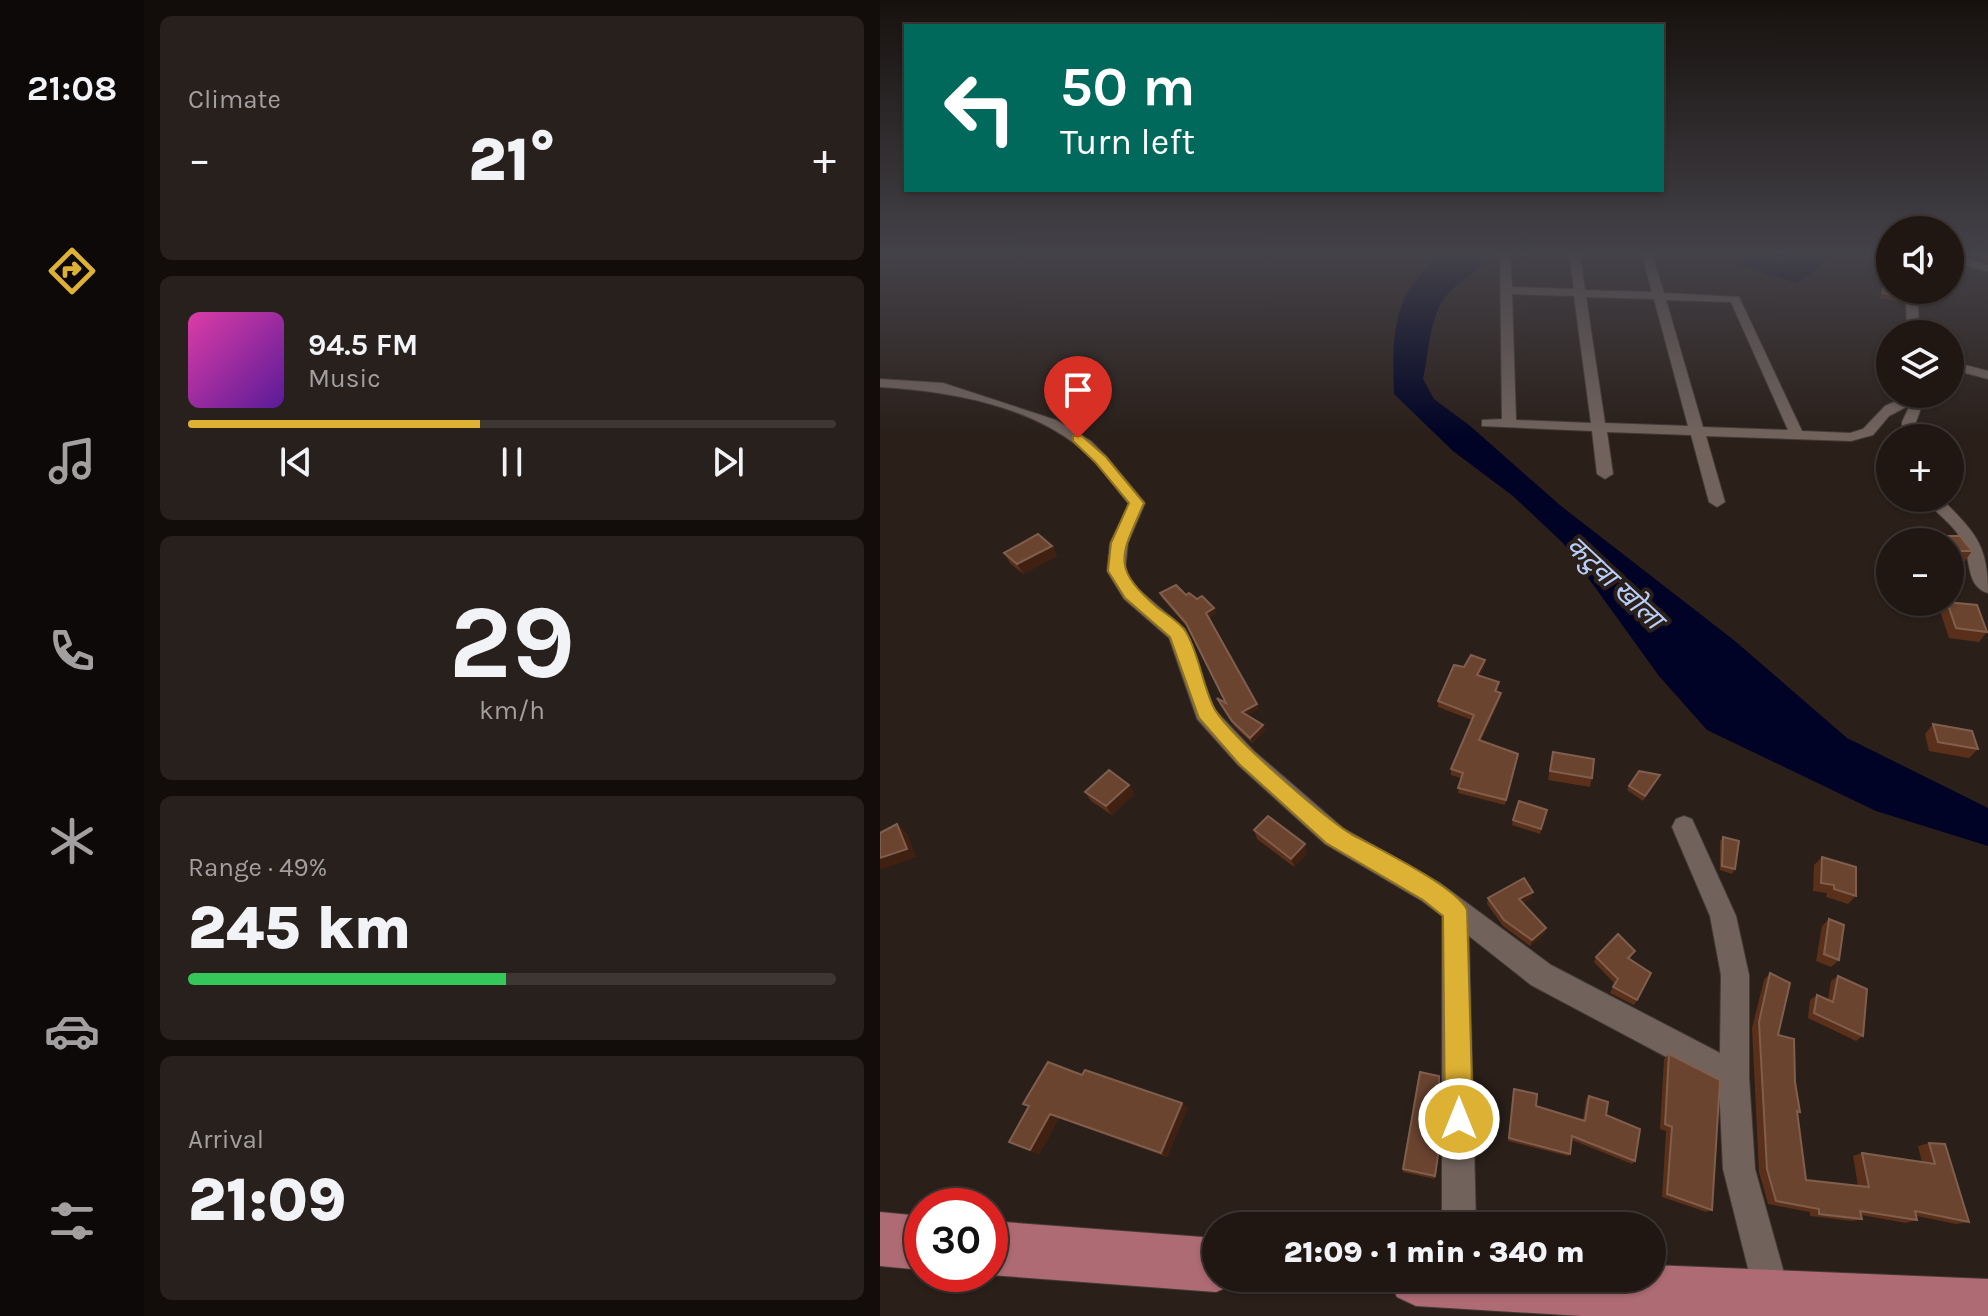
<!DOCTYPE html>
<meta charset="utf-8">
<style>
:root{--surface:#201713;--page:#28201c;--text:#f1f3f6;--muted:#a29fa0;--line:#3d3633;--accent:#ddb133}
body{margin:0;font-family:Karla,"Noto Sans Devanagari",sans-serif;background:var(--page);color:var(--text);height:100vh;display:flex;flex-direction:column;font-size:30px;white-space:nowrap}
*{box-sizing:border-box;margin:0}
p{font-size:26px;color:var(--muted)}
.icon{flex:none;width:44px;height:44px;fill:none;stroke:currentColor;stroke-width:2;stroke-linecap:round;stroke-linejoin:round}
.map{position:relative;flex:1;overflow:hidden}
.sheet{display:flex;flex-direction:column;gap:16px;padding:16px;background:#120d0a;width:736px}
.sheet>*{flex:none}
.banner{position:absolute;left:24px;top:24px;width:760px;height:168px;border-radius:0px;box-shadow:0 2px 6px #0004,0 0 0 2px var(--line);background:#00695c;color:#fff;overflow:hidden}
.fabs{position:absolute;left:996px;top:216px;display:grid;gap:16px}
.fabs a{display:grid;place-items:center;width:88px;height:88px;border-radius:50%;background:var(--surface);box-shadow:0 2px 6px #0004,0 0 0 2px var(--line);font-size:40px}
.speed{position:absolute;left:24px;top:1188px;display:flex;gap:16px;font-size:40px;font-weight:700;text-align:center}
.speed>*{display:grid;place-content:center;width:104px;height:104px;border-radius:50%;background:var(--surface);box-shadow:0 2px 6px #0004,0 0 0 2px var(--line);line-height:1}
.speed .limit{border:12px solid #d22;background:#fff;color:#111}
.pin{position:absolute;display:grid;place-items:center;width:68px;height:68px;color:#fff;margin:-82px -34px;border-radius:50% 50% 50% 0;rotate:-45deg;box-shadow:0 0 8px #0007}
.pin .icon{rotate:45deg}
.me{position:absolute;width:88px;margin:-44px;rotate:0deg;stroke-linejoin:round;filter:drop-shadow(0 0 6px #0008)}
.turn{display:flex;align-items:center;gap:28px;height:168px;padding:0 24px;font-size:36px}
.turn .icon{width:104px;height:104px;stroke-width:2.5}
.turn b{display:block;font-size:56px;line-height:68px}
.big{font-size:60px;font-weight:800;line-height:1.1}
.sheet .widget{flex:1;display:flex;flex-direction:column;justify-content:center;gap:12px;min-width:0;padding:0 28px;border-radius:12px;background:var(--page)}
.sheet .dial{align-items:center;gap:0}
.dial b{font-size:104px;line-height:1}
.song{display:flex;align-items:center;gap:24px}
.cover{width:96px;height:96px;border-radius:12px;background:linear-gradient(135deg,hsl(320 70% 55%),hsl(270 70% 35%))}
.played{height:8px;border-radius:4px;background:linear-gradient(90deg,var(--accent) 45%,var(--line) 45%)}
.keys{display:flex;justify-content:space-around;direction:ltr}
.heat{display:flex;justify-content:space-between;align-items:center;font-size:44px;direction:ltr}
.charge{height:12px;border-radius:6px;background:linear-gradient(90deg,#34c759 49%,var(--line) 0)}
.trip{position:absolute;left:322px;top:1212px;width:464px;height:80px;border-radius:40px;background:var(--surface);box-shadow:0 2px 6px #0004,0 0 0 2px var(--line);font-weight:800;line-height:80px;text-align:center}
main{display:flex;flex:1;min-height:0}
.tab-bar{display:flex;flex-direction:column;width:144px;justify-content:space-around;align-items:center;background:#0d0908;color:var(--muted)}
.tab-bar .icon{width:56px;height:56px}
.tab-bar .on{color:var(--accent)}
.tab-bar b{font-size:36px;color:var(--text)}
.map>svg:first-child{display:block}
</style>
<main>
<nav class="tab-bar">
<b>21:08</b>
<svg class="icon on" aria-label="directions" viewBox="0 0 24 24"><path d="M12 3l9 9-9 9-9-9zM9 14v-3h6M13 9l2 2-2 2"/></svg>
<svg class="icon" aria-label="music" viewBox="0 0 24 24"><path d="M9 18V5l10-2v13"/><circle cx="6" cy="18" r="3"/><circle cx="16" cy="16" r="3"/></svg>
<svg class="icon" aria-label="phone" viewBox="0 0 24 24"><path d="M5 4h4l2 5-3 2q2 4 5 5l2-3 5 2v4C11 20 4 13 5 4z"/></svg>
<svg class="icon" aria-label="climate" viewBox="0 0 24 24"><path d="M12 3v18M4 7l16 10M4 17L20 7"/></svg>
<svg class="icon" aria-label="car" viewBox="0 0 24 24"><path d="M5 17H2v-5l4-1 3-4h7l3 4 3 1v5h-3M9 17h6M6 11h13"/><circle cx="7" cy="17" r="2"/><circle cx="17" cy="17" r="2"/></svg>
<svg class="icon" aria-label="filters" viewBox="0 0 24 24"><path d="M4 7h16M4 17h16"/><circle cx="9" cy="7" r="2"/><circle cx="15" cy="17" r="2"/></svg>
</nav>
<section class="sheet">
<div class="widget"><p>Climate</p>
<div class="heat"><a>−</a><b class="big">21°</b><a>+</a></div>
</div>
<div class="widget">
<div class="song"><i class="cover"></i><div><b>94.5 FM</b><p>Music</p></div></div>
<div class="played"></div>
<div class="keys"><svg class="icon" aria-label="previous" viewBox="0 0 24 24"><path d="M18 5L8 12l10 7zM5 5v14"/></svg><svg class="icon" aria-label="pause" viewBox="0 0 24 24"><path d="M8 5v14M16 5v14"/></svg><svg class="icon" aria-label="next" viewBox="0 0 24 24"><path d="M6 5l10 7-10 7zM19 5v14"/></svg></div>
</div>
<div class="widget dial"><b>29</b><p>km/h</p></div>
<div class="widget"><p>Range · 49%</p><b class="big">245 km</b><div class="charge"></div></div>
<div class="widget"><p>Arrival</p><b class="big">21:09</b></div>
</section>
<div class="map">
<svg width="1108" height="1316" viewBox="0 0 1108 1316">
<rect width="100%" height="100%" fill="#2a1f19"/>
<!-- water -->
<g fill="#000325">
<path d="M560,251H610C602,272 580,279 567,295C549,316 549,353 543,379L554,399L589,425L681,506L855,641L967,738L1108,808V846L996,811L827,730L779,676L683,543L633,496L573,451L514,394C513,361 511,319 529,290C537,276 551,265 560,251Z"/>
<path d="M880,251H943L952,254L935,271L916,283L859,265Z"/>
</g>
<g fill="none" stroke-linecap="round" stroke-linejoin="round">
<!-- minor casing -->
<g stroke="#443a36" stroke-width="2">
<g id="minor">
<path d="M620,251H630L632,287L694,289L689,251H699L705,290L772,292L761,251H771L784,293L859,297L922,431L970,433L983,429L1005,406L1032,394H1046L1036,422V438H1022V422L1030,405L1009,416L993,435L971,441L826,436L845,502L837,507L829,502L811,435L727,432L733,474L725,479L717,474L712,431L602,426V420L622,419ZM632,294L694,296L711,423L636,420ZM706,297L774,299L808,426L725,423ZM786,300L851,302L908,430L823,427Z"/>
<path d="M1070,253L1108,265V272L1070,260Z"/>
<path d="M1030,290H1042L1038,302L1039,334H1027L1026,302Z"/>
<path d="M1070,361L1108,371V379L1070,369Z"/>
<path d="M0,379L63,383L176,420L211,441L226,456L265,503L248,543L245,571L258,589L305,629L334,709L374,751L463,828L560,883L671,965L840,1053L841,975L830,916L792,827L796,819L804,816L812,819L856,916L869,975V1077L875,1169L916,1316H880L843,1169L839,1085L651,985L589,936L596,1226H562V916L542,901L445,844L358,765L317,719L289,638L244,599L227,571L230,543L249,504C232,484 219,463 199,447C146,404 66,391 0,387Z"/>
<path d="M1044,498H1061C1094,532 1108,543 1108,593C1086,587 1091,560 1083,543C1076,526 1055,513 1044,498Z"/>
</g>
</g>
<!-- primary casing -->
<g stroke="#443a36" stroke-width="2">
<g id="primary">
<path d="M0,1212L42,1216V1270L0,1266Z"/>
<path d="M110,1221L336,1238V1278H358L355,1284L336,1292L110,1275Z"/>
<path d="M772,1265L1108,1279V1316H702L536,1306L517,1297L508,1278H772Z"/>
</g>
</g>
<!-- minor -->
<use href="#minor" fill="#71635c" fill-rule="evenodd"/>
<!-- primary -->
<use href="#primary" fill="#ae6b73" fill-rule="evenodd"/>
</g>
<!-- wall -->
<g fill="#5a301a">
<path d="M1075,251H1108V263Z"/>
<path d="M1010,269L1026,290L1020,302L1000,298Z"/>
<path d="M1023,536H1080L1092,551L1085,561H1070V542H1020Z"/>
<path d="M172,546L177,556L143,574L130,563L124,553Z"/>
<path d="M280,593L306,595L336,613L329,617L378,709L367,715L383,725L385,730L372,743L354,726L339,702L337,698L345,702L308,628L282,598Z"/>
<path d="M1066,602H1070L1107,632L1099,642L1069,638L1060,611Z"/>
<path d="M605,666L599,676L618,688L617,692L621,693L620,698L601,741L638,754L625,805L578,793L581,778L571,775V769L592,720L558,707V701L584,667Z"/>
<path d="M1053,724L1098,749L1089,758L1049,751L1045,734Z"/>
<path d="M673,752L712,778L710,787L668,780Z"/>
<path d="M778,779L763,801L747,790L749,786Z"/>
<path d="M249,785L254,794L232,815L211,801L205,792Z"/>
<path d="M667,810L660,834L632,825L633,820Z"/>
<path d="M374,830L427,853L414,867L377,839Z"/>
<path d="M843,837L855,869L852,874L840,870V841Z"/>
<path d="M942,857L976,896L968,904L946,897L947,893L933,891L934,865Z"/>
<path d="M608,898H651L642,903L666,928L664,934L650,946L623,926L607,904Z"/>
<path d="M949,919L959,960L951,967L936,961L942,926Z"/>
<path d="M752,956L750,959L757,1000L754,1005L730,993L735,984L714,962L716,957Z"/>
<path d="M890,973L898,1035L915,1082L920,1112L918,1113L926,1180L978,1186L973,1156L982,1153L1042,1162L1038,1146L1049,1143L1089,1222L1076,1224L1037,1216V1220L1026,1223L981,1215L982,1219L972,1221L930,1216V1212L888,1204L879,1172L872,1028L884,980Z"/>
<path d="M958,976L983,1036L976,1041L928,1018L930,1000L937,995L948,1000L951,981Z"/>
<path d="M789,1054L832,1210L826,1212L782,1197L786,1131L780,1129L784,1059Z"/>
<path d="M202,1075L308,1107L287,1157L179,1118L159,1154L129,1142Z"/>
<path d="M559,1076L555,1179L523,1172V1169Z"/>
<path d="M634,1089L656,1106L703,1121L706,1099L709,1096L726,1115L755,1161L752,1164L692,1140L690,1154L688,1156L628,1141Z"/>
</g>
<!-- shaded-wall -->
<g fill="#402111">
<path d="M1082,261L1080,266L1070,270V266Z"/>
<path d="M172,546L177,556L143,574L137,564Z"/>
<path d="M334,608L336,613L328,618L326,613Z"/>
<path d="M605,660V666L597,681V675Z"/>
<path d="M621,693L620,698L599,746V740Z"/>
<path d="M377,704L378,709L363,717L362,712Z"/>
<path d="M383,725L385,730L372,743L370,738Z"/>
<path d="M249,785L254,794L232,815L226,806Z"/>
<path d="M17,824L27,833L36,857L0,870V858Z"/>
<path d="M425,844L427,853L414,867L411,859Z"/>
<path d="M653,892L651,898L638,905L639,899Z"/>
<path d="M666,928L664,934L650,946L652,940Z"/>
<path d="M302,1103L308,1107L287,1157L281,1153Z"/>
<path d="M170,1114L179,1118L159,1154L150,1150Z"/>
</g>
<!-- building -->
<g fill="#6b4430" stroke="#805e4d" stroke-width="2">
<path d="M1091,251H1108V257Z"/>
<path d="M1070,257L1082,261L1070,266Z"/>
<path d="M1010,270V290H1026L1022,297L1002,293Z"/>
<path d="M158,534L172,546L137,564L124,553Z"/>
<path d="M1023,536H1080L1092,551H1070V542H1027Z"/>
<path d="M296,585L306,595L309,593L317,599L322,596L334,608L326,613L377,704L362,712L383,725L370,738L352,721L337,698L346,703L306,623L280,593Z"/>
<path d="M1067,602L1097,605L1107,632L1076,628Z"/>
<path d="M591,655L605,660L597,675L619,682L615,691L621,693L599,740L638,754L626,800L578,788L583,773L571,769L594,715L558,701L574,665L584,667Z"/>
<path d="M1053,724L1092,731L1098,749L1058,742Z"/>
<path d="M673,752L714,759L712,778L670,771Z"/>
<path d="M229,770L249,785L226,806L205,792Z"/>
<path d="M759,771L780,775L765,796L749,786Z"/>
<path d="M639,801L667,810L661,829L633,820Z"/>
<path d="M388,816L425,844L411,859L374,830Z"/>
<path d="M17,824L27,849L0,858V833Z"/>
<path d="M843,837L859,841L855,869L842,866Z"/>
<path d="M942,857L976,867V896L954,889V885L941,883Z"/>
<path d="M644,878L653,892L639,899L666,928L652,940L624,920L608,898Z"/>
<path d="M949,919L964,925L959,960L944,954Z"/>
<path d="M738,934L755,951L748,958L771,973L757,1000L733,987L738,979L716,957Z"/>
<path d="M890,973L910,983L898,1035L914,1039L915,1082L920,1112L917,1111L926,1180L989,1187L982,1153L1055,1164L1049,1143L1065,1144L1089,1222L1035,1211L1037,1220L980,1211L982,1219L939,1214V1209L896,1201L887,1169L879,1022Z"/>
<path d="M958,976L987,989L983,1036L934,1013L937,995L953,1002Z"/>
<path d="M789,1054L840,1080L832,1210L787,1194L792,1127L785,1124Z"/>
<path d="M168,1062L202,1075L205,1070L302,1103L281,1153L170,1114L150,1150L129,1142L149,1106L143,1104Z"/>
<path d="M540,1072L559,1076V1148L555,1176L523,1169Z"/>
<path d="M634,1089L657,1094L656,1106L705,1121L709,1096L728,1102L726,1115L760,1129L755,1161L692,1136L690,1154L629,1138Z"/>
</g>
<!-- sky -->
<linearGradient id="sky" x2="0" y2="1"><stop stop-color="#17110e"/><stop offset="0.58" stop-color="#444249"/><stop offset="1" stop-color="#444249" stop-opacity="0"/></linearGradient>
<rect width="1108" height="436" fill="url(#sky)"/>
<!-- route -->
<path fill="#ddb133" stroke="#907321" stroke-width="2" d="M193,436H202L226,457L264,503C241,556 230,567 278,608C287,615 300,622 306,632C319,654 322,683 333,706C345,732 445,819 471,834C497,848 577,887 587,910L593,1119L588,1129L579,1133L569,1129L565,1119L563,916L543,900L446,843L359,764L319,718L290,637L245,598L228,571L231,543L249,503L216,463L193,441Z"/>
<g text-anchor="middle" stroke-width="8" stroke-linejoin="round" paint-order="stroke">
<!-- water labels -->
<g font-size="28" font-style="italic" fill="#b8cff9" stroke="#2a1f19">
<text transform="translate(735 582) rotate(43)" y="10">कटुवा खोला</text>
</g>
</g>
</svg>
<div class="fabs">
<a><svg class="icon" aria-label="sound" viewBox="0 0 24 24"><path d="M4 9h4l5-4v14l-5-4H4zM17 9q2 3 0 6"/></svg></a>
<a><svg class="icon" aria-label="layers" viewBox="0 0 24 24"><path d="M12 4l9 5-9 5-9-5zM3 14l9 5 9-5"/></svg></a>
<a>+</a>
<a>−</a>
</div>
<div class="speed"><div class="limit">30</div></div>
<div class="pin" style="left:198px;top:438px;background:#d93025"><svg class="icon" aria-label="arrive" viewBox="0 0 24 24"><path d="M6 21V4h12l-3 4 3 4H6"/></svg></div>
<svg class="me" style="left:579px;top:1119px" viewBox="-20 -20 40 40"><circle r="17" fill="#ddb133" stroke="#fff" stroke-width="3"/><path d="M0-11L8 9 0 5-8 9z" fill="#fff"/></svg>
<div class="trip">21:09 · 1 min · 340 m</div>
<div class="banner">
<div class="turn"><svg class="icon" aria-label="left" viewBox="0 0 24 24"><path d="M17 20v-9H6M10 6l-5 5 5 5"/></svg><div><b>50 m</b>Turn left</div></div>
</div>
</div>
</main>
